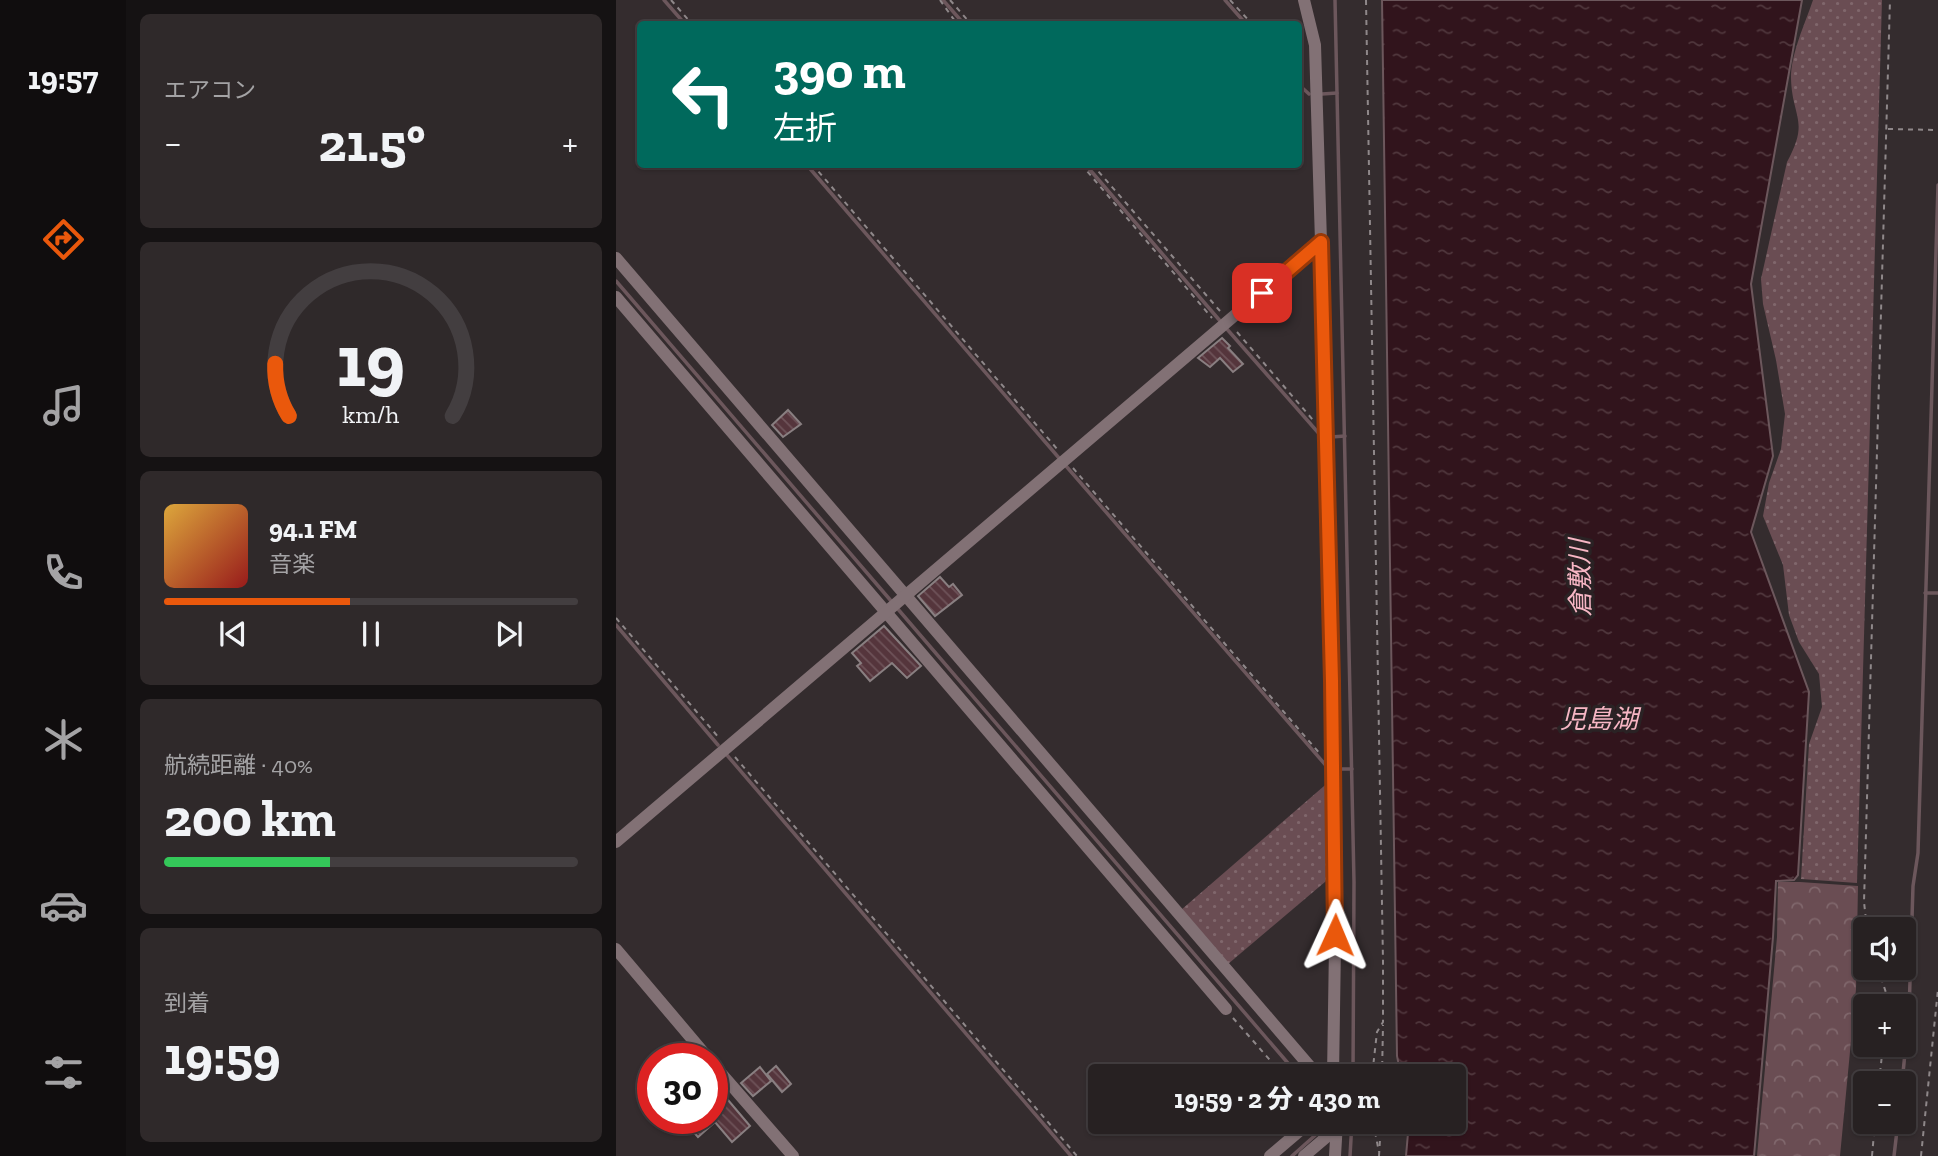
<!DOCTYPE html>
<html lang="ja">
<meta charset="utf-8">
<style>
:root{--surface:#272122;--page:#2f292a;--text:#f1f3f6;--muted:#a4a3a5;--line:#433e40;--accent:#ea580c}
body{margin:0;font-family:"Zilla Slab","Noto Sans JP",serif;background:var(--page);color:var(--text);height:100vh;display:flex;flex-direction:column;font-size:26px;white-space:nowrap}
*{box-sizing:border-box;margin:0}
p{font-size:23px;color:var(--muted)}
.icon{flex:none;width:38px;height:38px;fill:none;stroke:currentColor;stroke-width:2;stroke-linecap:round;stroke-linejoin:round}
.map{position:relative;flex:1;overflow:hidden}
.side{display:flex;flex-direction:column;gap:14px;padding:14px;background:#151213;width:490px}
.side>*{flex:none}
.hud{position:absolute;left:21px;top:21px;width:665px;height:147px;border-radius:7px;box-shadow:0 2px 5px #0004,0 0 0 2px var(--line);background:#00695c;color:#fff;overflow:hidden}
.controls{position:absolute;left:1237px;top:917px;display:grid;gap:14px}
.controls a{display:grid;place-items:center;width:63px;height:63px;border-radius:7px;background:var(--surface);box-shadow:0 2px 5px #0004,0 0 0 2px var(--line);font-size:35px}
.speed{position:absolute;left:21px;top:1043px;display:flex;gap:14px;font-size:35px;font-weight:700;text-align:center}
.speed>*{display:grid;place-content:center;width:91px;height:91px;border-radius:50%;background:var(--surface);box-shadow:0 2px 5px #0004,0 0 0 2px var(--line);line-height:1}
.speed .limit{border:10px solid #d22;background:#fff;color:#111}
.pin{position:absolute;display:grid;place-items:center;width:60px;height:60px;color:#fff;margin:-30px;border-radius:14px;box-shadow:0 4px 10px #0006}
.me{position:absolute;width:77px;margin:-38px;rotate:1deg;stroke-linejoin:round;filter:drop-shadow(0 0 5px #0008)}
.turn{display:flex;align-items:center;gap:24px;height:147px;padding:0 21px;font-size:32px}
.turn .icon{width:91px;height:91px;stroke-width:2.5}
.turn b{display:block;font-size:49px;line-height:60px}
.big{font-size:52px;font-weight:800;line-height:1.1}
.side .widget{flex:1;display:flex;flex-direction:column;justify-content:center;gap:10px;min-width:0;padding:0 24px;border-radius:10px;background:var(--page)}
.side .dial{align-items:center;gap:0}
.dial svg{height:182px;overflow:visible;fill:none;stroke:var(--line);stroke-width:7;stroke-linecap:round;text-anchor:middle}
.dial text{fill:var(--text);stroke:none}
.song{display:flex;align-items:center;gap:21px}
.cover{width:84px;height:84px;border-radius:10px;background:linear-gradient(135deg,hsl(40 70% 55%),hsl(0 70% 35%))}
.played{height:7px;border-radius:4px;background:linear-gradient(90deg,var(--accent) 45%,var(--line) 45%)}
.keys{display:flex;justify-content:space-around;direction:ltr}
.heat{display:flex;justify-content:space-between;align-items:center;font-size:38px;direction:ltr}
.charge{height:10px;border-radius:5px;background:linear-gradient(90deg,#34c759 40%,var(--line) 0)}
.trip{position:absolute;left:472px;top:1064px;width:378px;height:70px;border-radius:7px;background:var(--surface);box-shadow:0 2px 5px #0004,0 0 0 2px var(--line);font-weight:800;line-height:70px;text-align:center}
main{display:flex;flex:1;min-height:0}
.tabs{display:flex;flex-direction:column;width:126px;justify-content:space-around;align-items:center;background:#100d0e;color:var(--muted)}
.tabs .icon{width:49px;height:49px}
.tabs .current{color:var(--accent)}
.tabs b{font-size:32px;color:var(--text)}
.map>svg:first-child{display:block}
</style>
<main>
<nav class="tabs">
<b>19:57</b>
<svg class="icon current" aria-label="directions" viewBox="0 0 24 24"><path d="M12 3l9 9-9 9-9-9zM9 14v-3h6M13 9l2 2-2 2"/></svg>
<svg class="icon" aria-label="music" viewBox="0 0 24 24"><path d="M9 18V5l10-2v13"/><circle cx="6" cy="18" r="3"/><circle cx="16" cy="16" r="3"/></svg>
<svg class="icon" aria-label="phone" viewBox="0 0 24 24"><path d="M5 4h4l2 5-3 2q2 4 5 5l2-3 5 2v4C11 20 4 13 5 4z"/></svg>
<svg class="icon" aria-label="climate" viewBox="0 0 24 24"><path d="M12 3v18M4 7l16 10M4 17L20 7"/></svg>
<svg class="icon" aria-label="car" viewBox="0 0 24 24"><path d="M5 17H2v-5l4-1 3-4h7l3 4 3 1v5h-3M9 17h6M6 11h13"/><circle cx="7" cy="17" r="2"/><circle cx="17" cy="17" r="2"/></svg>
<svg class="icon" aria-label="filters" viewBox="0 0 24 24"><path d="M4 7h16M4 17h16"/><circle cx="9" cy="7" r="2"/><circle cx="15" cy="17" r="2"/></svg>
</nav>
<section class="side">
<div class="widget"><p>エアコン</p>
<div class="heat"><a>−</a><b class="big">21.5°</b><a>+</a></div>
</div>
<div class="widget dial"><svg viewBox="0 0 100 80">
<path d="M14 69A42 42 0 1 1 86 69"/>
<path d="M14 69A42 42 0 0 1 8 46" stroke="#ea580c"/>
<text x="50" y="56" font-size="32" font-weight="700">19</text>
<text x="50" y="72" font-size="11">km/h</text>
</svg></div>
<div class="widget">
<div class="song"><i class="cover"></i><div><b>94.1 FM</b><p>音楽</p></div></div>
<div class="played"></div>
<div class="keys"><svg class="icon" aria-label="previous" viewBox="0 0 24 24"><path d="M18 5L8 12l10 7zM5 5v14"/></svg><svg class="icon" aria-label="pause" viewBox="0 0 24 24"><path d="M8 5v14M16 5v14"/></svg><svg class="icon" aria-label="next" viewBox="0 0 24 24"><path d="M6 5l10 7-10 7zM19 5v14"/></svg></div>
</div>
<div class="widget"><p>航続距離 · 40%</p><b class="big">200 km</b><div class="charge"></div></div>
<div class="widget"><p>到着</p><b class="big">19:59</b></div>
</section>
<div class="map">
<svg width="1322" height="1156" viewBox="0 0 1322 1156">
<defs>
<pattern id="grass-dots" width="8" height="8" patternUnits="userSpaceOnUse" patternTransform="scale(1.75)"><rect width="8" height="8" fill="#6a4d53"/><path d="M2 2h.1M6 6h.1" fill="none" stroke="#80676c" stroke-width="1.8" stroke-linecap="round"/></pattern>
<pattern id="park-crowns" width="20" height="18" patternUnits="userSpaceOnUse" patternTransform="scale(1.75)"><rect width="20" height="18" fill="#6a4d53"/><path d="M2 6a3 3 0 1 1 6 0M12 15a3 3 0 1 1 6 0" fill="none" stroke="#80676c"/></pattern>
<pattern id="water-ripples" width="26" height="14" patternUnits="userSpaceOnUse" patternTransform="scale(1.75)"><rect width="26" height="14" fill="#31141c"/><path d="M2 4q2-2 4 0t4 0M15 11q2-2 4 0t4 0" fill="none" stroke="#50373d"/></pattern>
<pattern id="building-back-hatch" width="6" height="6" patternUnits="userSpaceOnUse" patternTransform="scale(1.75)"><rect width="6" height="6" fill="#55353c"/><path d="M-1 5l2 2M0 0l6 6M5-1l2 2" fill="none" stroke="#6e5359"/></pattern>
</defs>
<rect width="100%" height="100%" fill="#342c2e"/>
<!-- grass -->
<g fill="url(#grass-dots)">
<path d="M1197,0H1266L1241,883L1185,879L1193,744L1206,707L1203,674L1183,642L1173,615L1167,565L1147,516L1153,483L1165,449L1169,414L1160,360L1147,304L1145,279L1171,162C1194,120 1176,118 1175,78C1175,53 1189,24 1197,0Z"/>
<path d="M715,780L716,876L612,964L565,910Z"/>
</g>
<!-- park -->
<path fill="url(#park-crowns)" d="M1162,882H1184L1242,886L1240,989L1224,1156H1141L1161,937Z"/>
<!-- water -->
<path fill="url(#water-ripples)" stroke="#6c575c" stroke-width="2" d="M766,0H1186L1135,284L1157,456L1135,532L1193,692L1182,875L1178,880L1160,881L1157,937L1138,1156H790L793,1122H838V1076H785L781,1056Z"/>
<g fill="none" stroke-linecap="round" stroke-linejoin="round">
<!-- stream -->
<g stroke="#6c575c" stroke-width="3.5">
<path d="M48,0L69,24"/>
<path d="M327,0L348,24"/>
<path d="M609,0L630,24"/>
<path d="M719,0L738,882L737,1076"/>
<path d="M682,84L693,94"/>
<path d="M706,94L721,93"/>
<path d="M190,164L443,458"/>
<path d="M469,164L605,322"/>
<path d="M0,281L276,602"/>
<path d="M610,328L706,437"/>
<path d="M715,437L729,436"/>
<path d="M450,466L713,769"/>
<path d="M1309,593H1322"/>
<path d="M281,608L683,1076"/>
<path d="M0,625L102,745"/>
<path d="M110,754L455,1156"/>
<path d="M721,769H736"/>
<path d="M1286,1083L1293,1013L1297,886L1302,853L1322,185"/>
<path d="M676,1156L714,1122"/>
<path d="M734,1156L736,1122"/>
<path d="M1278,1156L1282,1122"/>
</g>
</g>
<!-- building -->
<g fill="url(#building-back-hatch)" stroke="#897f81" stroke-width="2">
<path d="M606,338L614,346L612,348L627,364L617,372L604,358L594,367L582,358Z"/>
<path d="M172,410L185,424L167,437L156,425Z"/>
<path d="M324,577L333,587L337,584L346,595L319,616L302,596Z"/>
<path d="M268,626L305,666L291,678L276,663L254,681L241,666L245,663L236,653Z"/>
<path d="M160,1066L175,1084L166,1092L151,1074Z"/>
<path d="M144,1067L155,1081L137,1096L125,1083Z"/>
<path d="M96,1093L106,1105L112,1100L134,1126L116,1142L99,1122L82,1137L73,1127L83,1118H96Z"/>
</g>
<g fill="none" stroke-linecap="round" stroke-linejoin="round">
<!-- path -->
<g stroke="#8f888a" stroke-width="2" stroke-dasharray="5 5" stroke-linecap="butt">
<path d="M55,0L76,24"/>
<path d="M324,0L341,24"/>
<path d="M334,0L355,24"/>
<path d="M614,0L636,24"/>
<path d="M750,0L767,961V1022L761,1032L756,1076"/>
<path d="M1272,129L1322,130"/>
<path d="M196,164L442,450"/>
<path d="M465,164L596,318"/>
<path d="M476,164L604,311"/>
<path d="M621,332L697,420"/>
<path d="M457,468L705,755"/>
<path d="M0,618L104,739"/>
<path d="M119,757L461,1156"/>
<path d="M1235,929L1250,933"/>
<path d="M1251,929L1248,902L1274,0"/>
<path d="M1262,968L1272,999L1271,1006"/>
<path d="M617,1018L668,1076"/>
<path d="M766,1076L767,1025"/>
<path d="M1263,1083L1267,1045"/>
<path d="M757,1122L763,1152"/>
<path d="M763,1156L765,1122"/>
<path d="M1256,1156L1259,1122"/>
<path d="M1305,1156L1322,989"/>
</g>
<!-- minor -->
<g stroke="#827175" stroke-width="12">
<path d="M688,0L699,45L705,242L720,880L717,1076"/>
<path d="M0,258L702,1076"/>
<path d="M0,297L610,1009"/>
<path d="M0,842L705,242"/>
<path d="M0,949L93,1059"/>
<path d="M96,1063L177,1156"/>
<path d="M654,1156L694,1122"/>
<path d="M688,1156L714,1134L721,1133"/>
<path d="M719,1156L721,1122"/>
</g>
</g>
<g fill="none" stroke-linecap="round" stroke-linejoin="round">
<!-- route casing -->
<g stroke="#983908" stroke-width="18">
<path id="route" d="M646,293L705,242L716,681L719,935"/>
</g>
<!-- route -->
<use href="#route" stroke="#ea580c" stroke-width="12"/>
</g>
<g text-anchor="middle" stroke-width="7" stroke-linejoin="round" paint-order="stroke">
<!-- water labels -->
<g font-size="26" font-style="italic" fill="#f7b6c4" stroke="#2a2224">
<text transform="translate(964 578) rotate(-91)" y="9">倉敷川</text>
<text x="983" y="728">児島湖</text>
</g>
</g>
</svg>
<div class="controls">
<a><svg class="icon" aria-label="sound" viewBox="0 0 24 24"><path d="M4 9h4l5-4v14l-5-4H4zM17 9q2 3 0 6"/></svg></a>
<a>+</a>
<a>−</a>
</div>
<div class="speed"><div class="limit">30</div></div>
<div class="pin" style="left:646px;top:293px;background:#d93025"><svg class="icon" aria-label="arrive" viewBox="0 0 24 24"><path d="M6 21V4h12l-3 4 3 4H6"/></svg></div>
<svg class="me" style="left:719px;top:935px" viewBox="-20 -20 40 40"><path d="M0-17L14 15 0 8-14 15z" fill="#ea580c" stroke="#fff" stroke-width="4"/></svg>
<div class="trip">19:59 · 2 分 · 430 m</div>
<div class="hud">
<div class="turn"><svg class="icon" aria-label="left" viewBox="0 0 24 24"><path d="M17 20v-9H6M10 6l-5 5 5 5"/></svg><div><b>390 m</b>左折</div></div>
</div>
</div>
</main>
